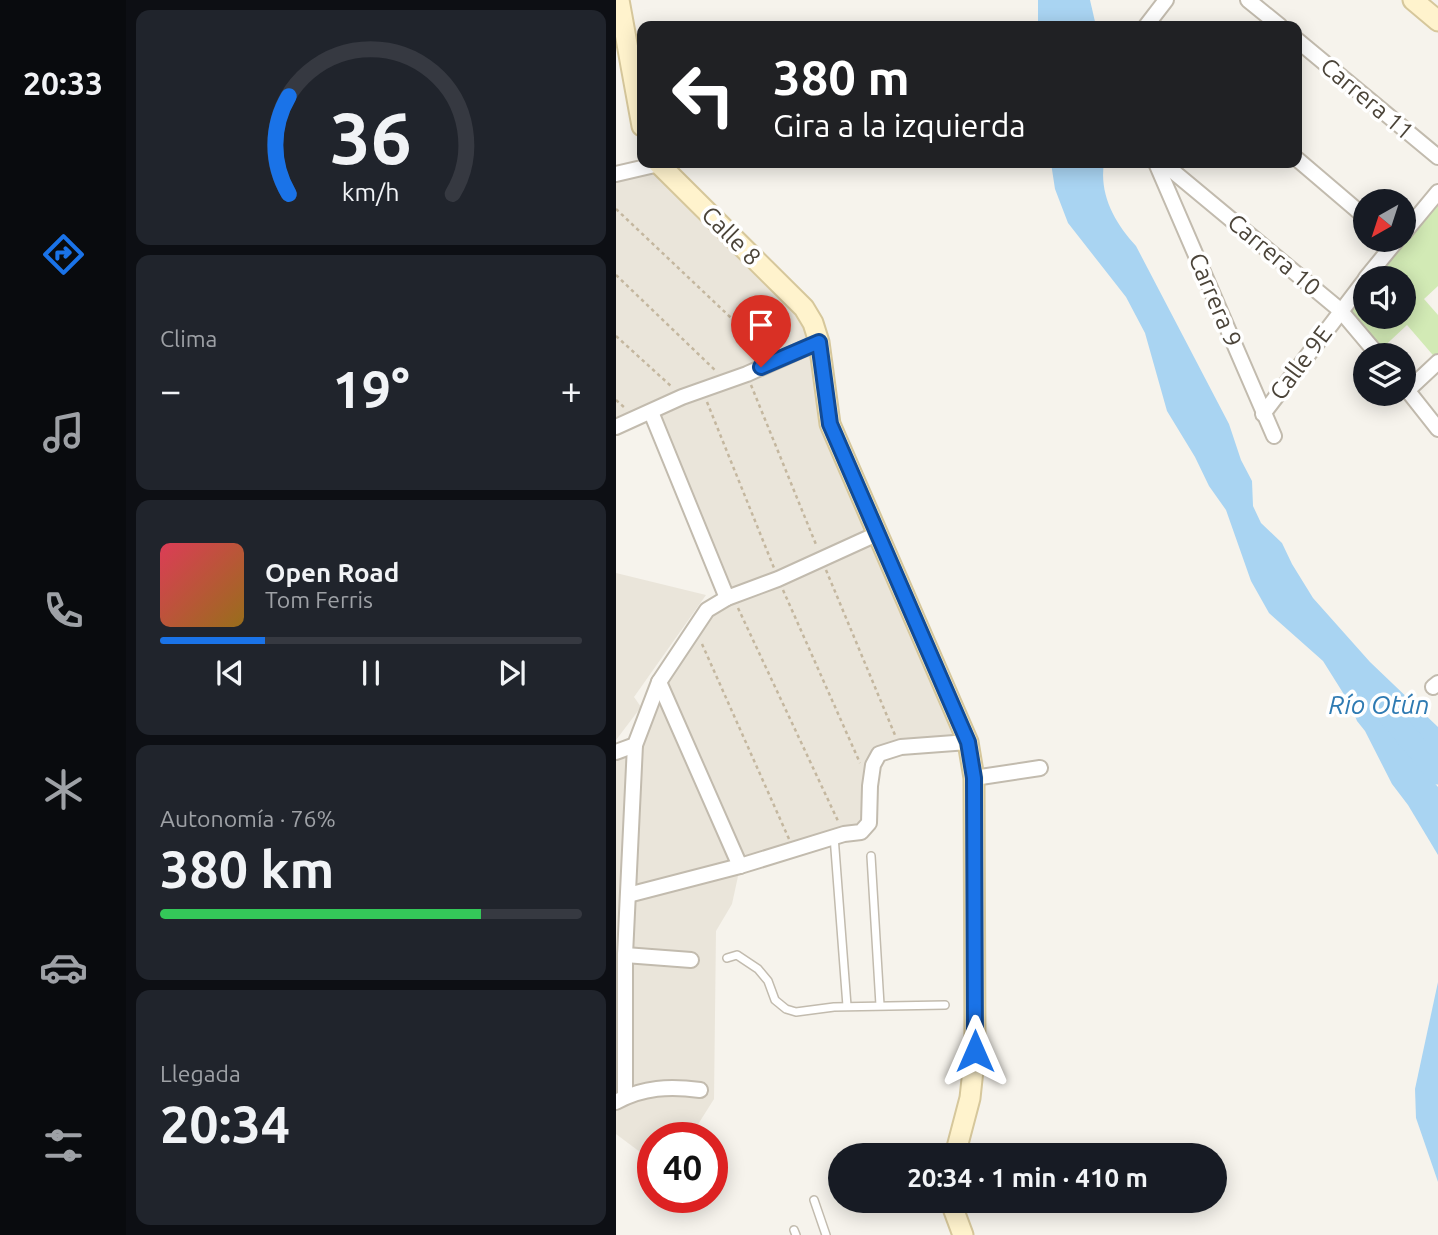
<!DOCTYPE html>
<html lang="es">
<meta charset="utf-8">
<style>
:root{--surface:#171b24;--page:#20242c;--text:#f1f3f6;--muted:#9ea1a6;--line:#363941;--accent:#1a73e8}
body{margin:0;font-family:Ubuntu,sans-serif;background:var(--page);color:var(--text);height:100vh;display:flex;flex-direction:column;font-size:26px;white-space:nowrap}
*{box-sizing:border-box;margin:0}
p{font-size:23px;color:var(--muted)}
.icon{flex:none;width:38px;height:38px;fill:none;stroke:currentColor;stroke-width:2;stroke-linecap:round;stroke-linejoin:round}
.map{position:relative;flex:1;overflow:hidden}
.sheet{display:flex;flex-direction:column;gap:10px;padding:10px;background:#0d0f14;width:490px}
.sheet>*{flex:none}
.banner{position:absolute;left:21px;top:21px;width:665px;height:147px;border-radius:14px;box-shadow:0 4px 18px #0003;background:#202124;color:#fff;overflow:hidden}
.needle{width:46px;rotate:219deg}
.tools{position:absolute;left:737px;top:189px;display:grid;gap:14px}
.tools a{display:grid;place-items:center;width:63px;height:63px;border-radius:50%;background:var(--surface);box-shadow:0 4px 18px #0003;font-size:35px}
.speed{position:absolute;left:21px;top:1122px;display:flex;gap:14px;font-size:35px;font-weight:700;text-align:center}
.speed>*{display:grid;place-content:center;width:91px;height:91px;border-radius:50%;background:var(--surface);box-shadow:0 4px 18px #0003;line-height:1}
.speed .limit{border:10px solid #d22;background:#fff;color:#111}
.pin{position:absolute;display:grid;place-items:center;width:60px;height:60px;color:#fff;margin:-72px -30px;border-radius:50% 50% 50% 0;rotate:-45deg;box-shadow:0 0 7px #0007}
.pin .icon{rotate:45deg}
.me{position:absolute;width:77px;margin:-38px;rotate:0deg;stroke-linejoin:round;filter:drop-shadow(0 0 5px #0008)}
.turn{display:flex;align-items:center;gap:24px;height:147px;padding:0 21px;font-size:32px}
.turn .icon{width:91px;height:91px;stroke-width:2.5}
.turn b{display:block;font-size:49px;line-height:60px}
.big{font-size:52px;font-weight:600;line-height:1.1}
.sheet .widget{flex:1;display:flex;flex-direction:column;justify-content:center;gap:10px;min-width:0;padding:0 24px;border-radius:14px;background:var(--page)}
.sheet .dial{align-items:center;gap:0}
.dial svg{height:182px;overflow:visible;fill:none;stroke:var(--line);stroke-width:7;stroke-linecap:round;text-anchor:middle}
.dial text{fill:var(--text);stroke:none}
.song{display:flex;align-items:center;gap:21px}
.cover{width:84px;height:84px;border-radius:10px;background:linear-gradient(135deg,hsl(350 70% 55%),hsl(40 70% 35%))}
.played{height:7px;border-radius:4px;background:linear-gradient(90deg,var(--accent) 25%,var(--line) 25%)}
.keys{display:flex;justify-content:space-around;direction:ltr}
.heat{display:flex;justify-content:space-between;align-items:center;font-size:38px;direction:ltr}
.charge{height:10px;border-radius:5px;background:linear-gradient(90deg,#34c759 76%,var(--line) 0)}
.trip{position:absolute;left:212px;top:1143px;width:399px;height:70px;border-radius:35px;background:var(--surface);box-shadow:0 4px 18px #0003;font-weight:600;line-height:70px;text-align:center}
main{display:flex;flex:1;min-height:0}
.tabs{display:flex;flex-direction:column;width:126px;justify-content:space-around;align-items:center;background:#090b0e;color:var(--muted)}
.tabs .icon{width:49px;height:49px}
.tabs .active{color:var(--accent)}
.tabs b{font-size:32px;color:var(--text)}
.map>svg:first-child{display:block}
</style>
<main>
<nav class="tabs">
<b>20:33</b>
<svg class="icon active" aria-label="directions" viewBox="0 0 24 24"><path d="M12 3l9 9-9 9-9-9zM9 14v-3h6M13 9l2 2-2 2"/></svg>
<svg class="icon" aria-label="music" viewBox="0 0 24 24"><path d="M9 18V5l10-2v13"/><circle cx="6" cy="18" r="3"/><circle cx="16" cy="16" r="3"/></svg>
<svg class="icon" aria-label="phone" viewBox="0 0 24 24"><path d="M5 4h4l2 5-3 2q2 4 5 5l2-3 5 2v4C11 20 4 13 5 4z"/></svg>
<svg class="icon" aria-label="climate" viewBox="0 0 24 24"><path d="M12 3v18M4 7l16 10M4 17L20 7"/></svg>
<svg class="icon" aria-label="car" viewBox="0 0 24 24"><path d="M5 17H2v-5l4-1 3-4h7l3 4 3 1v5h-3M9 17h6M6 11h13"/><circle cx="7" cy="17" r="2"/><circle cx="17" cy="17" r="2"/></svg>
<svg class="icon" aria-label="filters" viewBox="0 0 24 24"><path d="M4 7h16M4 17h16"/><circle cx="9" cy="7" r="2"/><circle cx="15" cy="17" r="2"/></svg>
</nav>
<section class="sheet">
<div class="widget dial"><svg viewBox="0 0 100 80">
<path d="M14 69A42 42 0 1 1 86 69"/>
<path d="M14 69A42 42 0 0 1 14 26" stroke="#1a73e8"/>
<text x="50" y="56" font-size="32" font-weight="700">36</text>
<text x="50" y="72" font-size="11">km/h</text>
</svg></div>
<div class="widget"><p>Clima</p>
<div class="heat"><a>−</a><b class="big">19°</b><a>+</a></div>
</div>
<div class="widget">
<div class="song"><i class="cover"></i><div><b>Open Road</b><p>Tom Ferris</p></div></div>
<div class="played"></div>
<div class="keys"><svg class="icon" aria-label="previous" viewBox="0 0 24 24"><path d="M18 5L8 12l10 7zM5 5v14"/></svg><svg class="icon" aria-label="pause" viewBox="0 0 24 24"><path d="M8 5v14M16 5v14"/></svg><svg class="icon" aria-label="next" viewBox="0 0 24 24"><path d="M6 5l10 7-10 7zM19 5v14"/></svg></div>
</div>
<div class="widget"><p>Autonomía · 76%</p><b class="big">380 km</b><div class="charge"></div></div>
<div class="widget"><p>Llegada</p><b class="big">20:34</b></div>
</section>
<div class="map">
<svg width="822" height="1235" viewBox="0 0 822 1235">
<rect width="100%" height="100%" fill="#f6f3ec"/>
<!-- residential -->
<g fill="#eae5da">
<path d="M43,164L188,308L208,391L352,742L263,754L245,832L124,867L116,904L100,931L98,1099L74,1137L37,1138V1157L32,1158L0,1134V752L19,745L79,628L111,598L35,413L0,426V174Z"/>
<path d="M0,573L90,595L18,697L25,707L0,740Z"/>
</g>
<!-- green -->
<path fill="#d2eab5" d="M822,192V286L808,299L822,315V361L791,325L760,354L724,310L749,280V317H788V278H750Z"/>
<!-- water -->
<g fill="#a9d4f2">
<path d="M422,0H474L480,26H422Z"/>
<path d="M435,163H488C483,195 499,223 520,246L613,424L625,460L636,481L637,506L645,523L666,543L676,564L697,598L754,662L822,727V759L792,725H783C787,748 807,769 822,787V855L792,805L776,784L749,731L741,721L734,704L707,661L653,613L635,581L610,510L593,486L579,457L551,411L529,333L510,297L452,223L439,189Z"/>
<path d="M822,982V1182L800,1118L799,1089Z"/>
</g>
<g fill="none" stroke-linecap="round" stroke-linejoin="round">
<!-- river -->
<path stroke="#a9d4f2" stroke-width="23" d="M764,704L822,773"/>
<!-- lane casing -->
<g stroke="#c2bbae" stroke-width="10">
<g id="lane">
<path d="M218,836L231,1006"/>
<path d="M255,856L264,1005"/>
<path d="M111,958L121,955L142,969L152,981L159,1000L170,1009L180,1012L218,1007L329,1005"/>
<path d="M198,1200L210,1235"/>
<path d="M178,1230L180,1235"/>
</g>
</g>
<!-- street casing -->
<g stroke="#c2bbae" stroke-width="18">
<g id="street">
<path d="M632,0L664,26"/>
<path d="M530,26L550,0"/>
<path d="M681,40L822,157"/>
<path d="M681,159L749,217"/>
<path d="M540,163L658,436"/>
<path d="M547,163L724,310L762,355"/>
<path d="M0,174L43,164"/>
<path d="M788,233L822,192"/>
<path d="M750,278L781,240"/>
<path d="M788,386L822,429"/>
<path d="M791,391L822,362"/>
<path d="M35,412L111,598"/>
<path d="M647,414L749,280"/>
<path d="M0,427L66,397L131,374L203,342"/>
<path d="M43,682L124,866"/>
<path d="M817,687L822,683"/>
<path d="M0,752L19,745L43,682L91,610L111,598L162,579L263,533"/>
<path d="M358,778L424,768"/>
<path d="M12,895L124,866L228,834L245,832L253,823L254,786L257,765L263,754L285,747L352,742"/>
<path d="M9,955L75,960"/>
<path d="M9,1097V955L19,745"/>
<path d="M0,1102C27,1087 54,1086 84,1090"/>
</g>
</g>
<!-- secondary casing -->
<g stroke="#d6c79b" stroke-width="23">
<g id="secondary">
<path d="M3,0L26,126"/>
<path d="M797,0L822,21"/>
<path d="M42,163L188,308L197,323L203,342L214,424L352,742L358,778L359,1051L354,1098L339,1155"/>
<path d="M334,1200L347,1235"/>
</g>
</g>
<!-- path -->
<g stroke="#c4b79f" stroke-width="2.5" stroke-dasharray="3.5 3.5" stroke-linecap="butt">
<path d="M0,209L149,350"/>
<path d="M0,275L101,372"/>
<path d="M0,336L56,387"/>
<path d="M135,385L201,547"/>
<path d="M0,400L9,408"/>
<path d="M91,402L158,568"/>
<path d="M210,570L279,735"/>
<path d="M167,590L244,763"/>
<path d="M122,608L222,821"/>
<path d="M86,644L173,839"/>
</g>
<!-- lane -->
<use href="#lane" stroke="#fff" stroke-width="7"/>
<!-- street -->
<use href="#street" stroke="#fff" stroke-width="14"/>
<!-- secondary -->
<use href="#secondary" stroke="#fff3cd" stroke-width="19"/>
</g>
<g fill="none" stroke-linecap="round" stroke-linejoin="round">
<!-- route casing -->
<g stroke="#114b97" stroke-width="18">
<path id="route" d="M145,367L203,342L214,424L352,742L358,778L359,1051"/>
</g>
<!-- route -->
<use href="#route" stroke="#1a73e8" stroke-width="12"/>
</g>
<g text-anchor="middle" stroke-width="7" stroke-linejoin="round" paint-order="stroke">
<!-- street labels -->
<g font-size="24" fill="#4b4439" stroke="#fff">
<text transform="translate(751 99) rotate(40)" y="8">Carrera 11</text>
<text transform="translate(115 236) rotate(45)" y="8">Calle 8</text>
<text transform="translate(658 255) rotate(40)" y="8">Carrera 10</text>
<text transform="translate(599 300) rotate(67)" y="8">Carrera 9</text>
<text transform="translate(685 363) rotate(-53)" y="8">Calle 9E</text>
</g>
<!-- water labels -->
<g font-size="26" font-style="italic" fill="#2e7ab2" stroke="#fff">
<text x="763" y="714">Río Otún</text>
</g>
</g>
</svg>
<div class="tools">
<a><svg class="needle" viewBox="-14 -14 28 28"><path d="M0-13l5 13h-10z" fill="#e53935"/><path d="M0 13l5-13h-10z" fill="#9ea1a6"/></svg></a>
<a><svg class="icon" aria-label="sound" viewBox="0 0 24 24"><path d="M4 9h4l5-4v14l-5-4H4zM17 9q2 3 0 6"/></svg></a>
<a><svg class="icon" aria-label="layers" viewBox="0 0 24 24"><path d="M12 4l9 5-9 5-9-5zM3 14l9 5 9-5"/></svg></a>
</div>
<div class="speed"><div class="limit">40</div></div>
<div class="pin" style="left:145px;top:367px;background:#d93025"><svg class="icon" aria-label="arrive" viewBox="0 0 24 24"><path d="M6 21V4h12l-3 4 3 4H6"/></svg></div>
<svg class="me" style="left:359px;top:1051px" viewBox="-20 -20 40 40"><path d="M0-17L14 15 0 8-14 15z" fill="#1a73e8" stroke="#fff" stroke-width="4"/></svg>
<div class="trip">20:34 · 1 min · 410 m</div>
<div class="banner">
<div class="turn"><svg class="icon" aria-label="left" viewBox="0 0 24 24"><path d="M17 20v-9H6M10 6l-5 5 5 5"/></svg><div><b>380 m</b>Gira a la izquierda</div></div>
</div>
</div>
</main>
